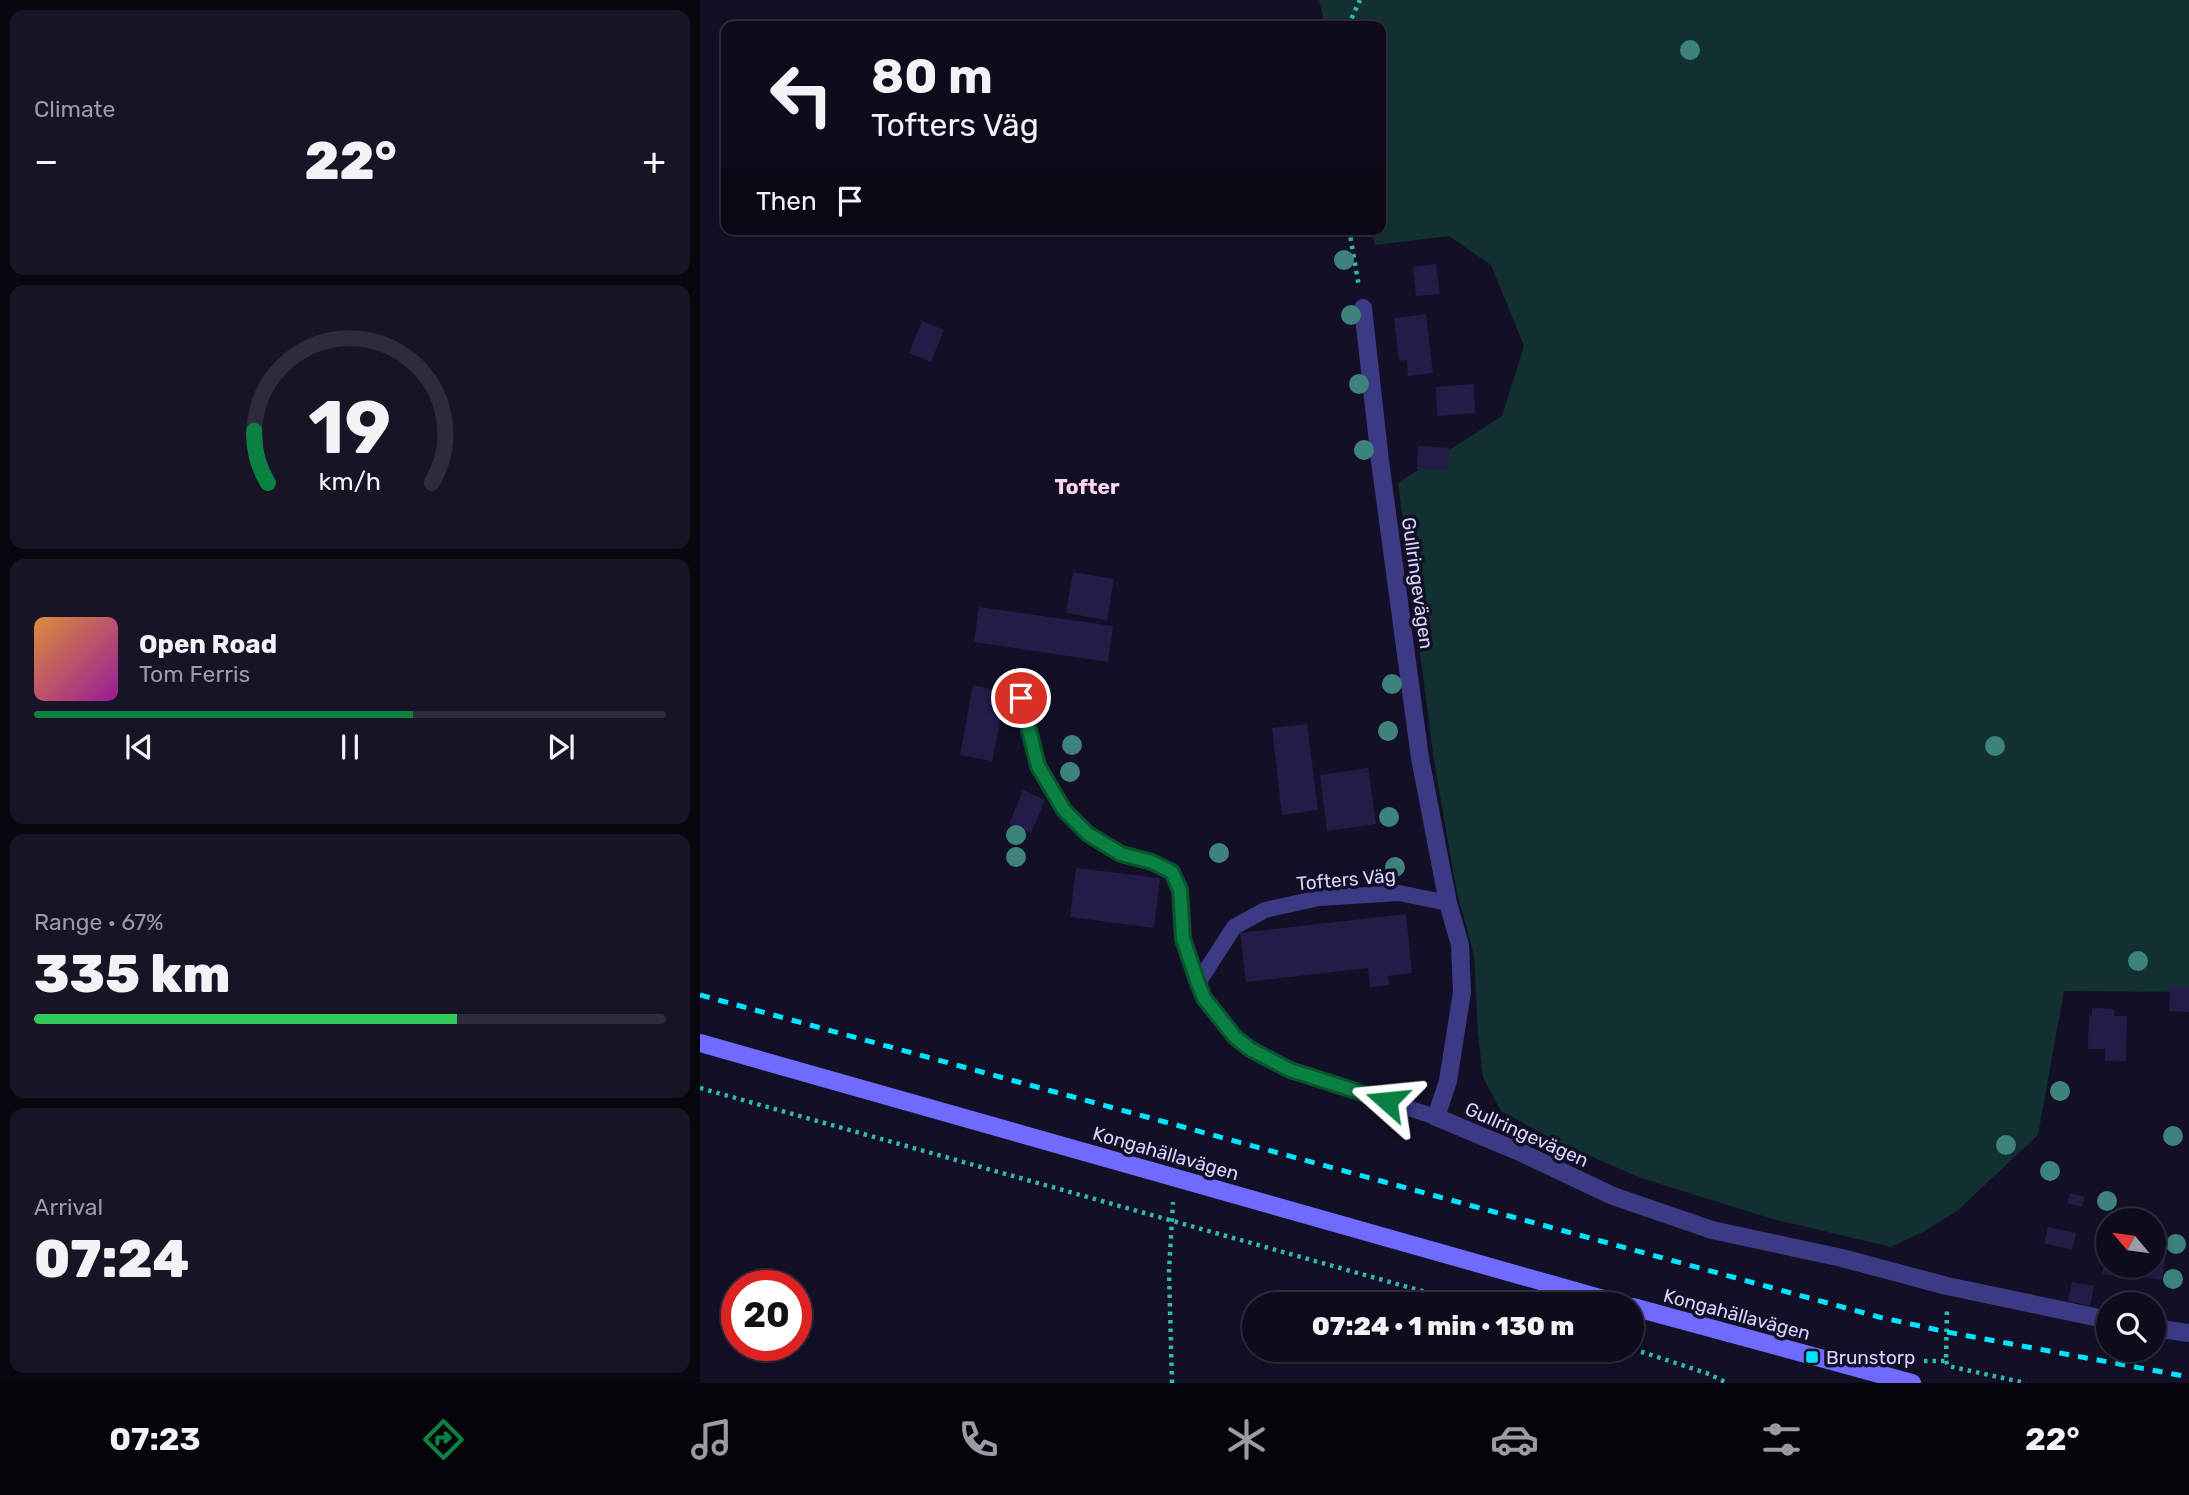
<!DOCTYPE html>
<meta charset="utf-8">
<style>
:root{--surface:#0e0b1c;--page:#171425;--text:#f1f3f6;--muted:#9b9ba3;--line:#2e2b3b;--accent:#0b8043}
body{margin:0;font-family:Rubik,sans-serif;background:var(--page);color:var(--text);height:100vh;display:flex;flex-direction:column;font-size:26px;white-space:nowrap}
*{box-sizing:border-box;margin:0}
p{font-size:23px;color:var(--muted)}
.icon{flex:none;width:38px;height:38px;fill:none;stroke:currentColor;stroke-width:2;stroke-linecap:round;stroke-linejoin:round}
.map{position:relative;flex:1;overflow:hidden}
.drawer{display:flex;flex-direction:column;gap:10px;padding:10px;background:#08060f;width:700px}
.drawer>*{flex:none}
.banner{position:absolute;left:21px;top:21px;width:665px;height:214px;border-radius:14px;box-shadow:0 4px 10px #0003,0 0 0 2px var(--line);background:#0e0b1c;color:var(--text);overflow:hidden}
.needle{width:46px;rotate:299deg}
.tools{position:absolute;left:1396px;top:1208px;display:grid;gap:14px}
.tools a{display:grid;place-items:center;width:70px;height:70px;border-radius:50%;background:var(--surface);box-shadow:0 4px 10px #0003,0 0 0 2px var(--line);font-size:35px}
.speed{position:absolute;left:21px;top:1270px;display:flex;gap:14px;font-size:35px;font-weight:700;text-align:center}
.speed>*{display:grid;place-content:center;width:91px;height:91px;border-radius:50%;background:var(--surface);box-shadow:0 4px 10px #0003,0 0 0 2px var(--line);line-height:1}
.speed .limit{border:10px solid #d22;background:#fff;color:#111}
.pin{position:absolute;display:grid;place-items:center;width:60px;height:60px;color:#fff;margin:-30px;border:4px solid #fff;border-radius:50%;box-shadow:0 2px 7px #0007}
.me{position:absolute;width:77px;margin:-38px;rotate:288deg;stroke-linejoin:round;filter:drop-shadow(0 0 5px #0008)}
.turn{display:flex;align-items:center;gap:24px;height:147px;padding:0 35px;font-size:32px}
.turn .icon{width:91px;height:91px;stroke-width:2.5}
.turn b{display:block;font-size:49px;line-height:60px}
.then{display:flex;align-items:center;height:66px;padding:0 35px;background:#0003;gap:14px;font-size:26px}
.big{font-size:52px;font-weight:800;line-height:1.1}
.drawer .tile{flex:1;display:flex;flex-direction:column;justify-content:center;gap:10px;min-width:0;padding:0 24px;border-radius:14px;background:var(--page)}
.drawer .dial{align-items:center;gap:0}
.dial svg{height:182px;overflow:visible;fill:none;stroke:var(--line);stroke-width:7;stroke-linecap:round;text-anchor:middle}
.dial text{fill:var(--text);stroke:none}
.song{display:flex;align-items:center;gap:21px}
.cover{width:84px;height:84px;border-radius:10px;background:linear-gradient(135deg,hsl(30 70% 55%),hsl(300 70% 35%))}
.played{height:7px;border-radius:4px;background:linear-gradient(90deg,var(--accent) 60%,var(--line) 60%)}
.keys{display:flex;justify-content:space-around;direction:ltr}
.heat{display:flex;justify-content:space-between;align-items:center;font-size:38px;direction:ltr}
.charge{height:10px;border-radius:5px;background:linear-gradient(90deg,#34c759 67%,var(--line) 0)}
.trip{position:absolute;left:542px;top:1292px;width:402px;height:70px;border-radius:35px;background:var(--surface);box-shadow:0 4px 10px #0003,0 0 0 2px var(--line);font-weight:800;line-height:70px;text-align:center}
.tab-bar{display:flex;height:112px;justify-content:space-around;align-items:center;background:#06040b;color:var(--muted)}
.tab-bar .icon{width:49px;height:49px}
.tab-bar .active{color:var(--accent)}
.tab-bar b{font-size:32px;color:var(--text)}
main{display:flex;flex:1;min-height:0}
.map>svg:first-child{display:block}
</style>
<main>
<section class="drawer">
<div class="tile"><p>Climate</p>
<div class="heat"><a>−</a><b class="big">22°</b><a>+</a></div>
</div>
<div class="tile dial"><svg viewBox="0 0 100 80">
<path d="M14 69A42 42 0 1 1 86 69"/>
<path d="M14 69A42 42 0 0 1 8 46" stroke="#0b8043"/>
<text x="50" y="56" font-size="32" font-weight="700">19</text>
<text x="50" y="72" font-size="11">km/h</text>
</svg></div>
<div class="tile">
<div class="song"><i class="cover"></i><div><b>Open Road</b><p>Tom Ferris</p></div></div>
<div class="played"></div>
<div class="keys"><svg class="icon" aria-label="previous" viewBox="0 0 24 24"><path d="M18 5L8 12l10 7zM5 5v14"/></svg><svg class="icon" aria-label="pause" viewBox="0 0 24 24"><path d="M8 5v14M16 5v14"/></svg><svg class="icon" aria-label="next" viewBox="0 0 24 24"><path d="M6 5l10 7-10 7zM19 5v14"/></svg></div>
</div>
<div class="tile"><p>Range · 67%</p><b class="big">335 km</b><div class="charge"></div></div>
<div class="tile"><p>Arrival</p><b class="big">07:24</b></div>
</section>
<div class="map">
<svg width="1489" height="1383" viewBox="0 0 1489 1383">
<rect width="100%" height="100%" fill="#130f26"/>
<!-- green -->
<path fill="#12302f" d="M619,0H1489V992L1364,991L1338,1135L1258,1210L1225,1231L1191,1247L1069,1218L941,1178L860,1143L801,1111L783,1077L778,1034L774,955L757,893L734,761L698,483L802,416L824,346L791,265L749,236L675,245L671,229H681V26H625Z"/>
<!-- building -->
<g fill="#241b47">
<path d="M736,264L740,294L716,296L713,267Z"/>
<path d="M726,314L733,373L708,376L707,360L699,361L694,318Z"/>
<path d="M222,321L244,330L231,362L209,353Z"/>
<path d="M774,384L775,413L737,416L736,387Z"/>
<path d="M718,446L749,448L747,471L717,469Z"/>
<path d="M373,572L414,579L407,620L366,613Z"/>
<path d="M279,607L413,626L408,662L274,642Z"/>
<path d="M273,685L306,692L292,761L260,755Z"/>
<path d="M607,724L618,810L582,815L572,728Z"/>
<path d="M668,768L676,824L627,831L620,775Z"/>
<path d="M323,790L345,800L331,833L309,824Z"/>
<path d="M376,868L460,878L454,928L370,917Z"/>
<path d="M706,914L712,973L688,976L689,985L670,987L668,968L546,982L540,933Z"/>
<path d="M1470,988H1489V1012L1469,1011Z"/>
<path d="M1392,1008L1414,1009V1016H1427L1426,1061H1405V1049H1388L1389,1015L1392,1016Z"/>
<path d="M1370,1193L1385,1197L1382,1207L1367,1203Z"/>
<path d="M1348,1227L1376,1233L1372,1250L1344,1243Z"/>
<path d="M1407,1240L1409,1265H1441L1439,1280L1402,1274Z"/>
<path d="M1454,1241L1468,1243L1462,1280L1444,1277L1446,1265H1454Z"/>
<path d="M1372,1282L1394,1286L1390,1306L1368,1301Z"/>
</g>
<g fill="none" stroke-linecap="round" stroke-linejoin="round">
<!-- path -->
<g stroke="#2fb8b0" stroke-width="4.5" stroke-dasharray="3.5 5" stroke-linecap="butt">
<path d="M648,26L660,0"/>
<path d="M649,229L659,287"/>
<path d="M0,1088L768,1304"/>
<path d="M933,1349L1009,1374L1027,1383"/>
<path d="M1224,1361H1246L1247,1308"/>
<path d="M1246,1361L1248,1366L1326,1383"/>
<path d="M472,1383L469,1271L473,1202"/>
</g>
<!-- lane -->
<g stroke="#3d3a85" stroke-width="16">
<path d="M321,698L338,766L364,810L388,834L421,854L452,862L472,872L480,890L483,939L498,983L504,998L535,1036L550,1049L590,1070L736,1117"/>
<path d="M498,983L534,927L565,910L619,898L699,893L748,903"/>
</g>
<!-- street -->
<g stroke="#3d3a85" stroke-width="18">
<path d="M663,308L680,461L720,758L748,903L760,945L762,992L748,1081L736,1117L822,1153L913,1196L1012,1230L1142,1258L1247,1286L1409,1320"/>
<path d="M1454,1328L1489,1333"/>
</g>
<!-- secondary -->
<g stroke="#6f6bff" stroke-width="18">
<path d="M0,1043L921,1304"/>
<path d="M933,1307L1212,1383"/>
</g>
<!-- rail -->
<path stroke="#00e5ff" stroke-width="5" stroke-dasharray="10 9" stroke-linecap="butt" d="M0,995L1179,1317L1247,1332L1489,1377"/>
</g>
<!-- trees -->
<g fill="#3d827b">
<circle cx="990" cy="50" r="10"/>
<circle cx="644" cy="260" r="10"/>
<circle cx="651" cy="315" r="10"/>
<circle cx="659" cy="384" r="10"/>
<circle cx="664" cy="450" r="10"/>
<circle cx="692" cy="684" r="10"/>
<circle cx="688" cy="731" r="10"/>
<circle cx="372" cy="745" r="10"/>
<circle cx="1295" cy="746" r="10"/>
<circle cx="370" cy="772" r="10"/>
<circle cx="689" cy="817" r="10"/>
<circle cx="316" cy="835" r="10"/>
<circle cx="519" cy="853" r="10"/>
<circle cx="316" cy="857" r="10"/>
<circle cx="695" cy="867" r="10"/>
<circle cx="1438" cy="961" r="10"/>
<circle cx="1360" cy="1091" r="10"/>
<circle cx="1473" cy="1136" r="10"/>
<circle cx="1306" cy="1145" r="10"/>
<circle cx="1350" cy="1171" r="10"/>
<circle cx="1407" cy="1201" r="10"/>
<circle cx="1476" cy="1244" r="10"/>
<circle cx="1473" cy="1279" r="10"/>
</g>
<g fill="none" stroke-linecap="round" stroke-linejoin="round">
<!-- route casing -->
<g stroke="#07532c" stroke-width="18">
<path id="route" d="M321,698L338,766L364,810L388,834L421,854L452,862L472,872L480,890L483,939L498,983L504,998L535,1037L550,1049L590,1070L687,1101"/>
</g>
<!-- route -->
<use href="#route" stroke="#0b8043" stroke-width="12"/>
</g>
<!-- markers -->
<rect fill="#00e5ff" stroke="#130f26" stroke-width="2.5" x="1105" y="1350" width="14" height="14" rx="3.5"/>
<g text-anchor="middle" stroke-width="7" stroke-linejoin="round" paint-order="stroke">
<!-- street labels -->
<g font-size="19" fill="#d9d4ff" stroke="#130f26">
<text transform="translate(718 583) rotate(82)" y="7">Gullringevägen</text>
<text transform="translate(646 879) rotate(-5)" y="7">Tofters Väg</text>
<text transform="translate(827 1134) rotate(24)" y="7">Gullringevägen</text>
<text transform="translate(466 1153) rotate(16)" y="7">Kongahällavägen</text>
<text transform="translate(1037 1314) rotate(15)" y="7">Kongahällavägen</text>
</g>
<!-- poi labels -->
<g font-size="19" fill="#d9d4ff" stroke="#130f26" text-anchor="start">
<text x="1126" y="1364">Brunstorp</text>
</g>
<!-- neighbourhood labels -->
<g font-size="21" font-weight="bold" fill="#ffd6f0" stroke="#130f26">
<text x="387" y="494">Tofter</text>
</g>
</g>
</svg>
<div class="tools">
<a><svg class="needle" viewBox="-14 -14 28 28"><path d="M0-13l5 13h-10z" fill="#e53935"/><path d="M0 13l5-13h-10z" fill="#9b9ba3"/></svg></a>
<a><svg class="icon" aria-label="search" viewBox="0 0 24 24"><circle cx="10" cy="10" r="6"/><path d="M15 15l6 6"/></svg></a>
</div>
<div class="speed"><div class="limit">20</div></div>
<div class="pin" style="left:321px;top:698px;background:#d93025"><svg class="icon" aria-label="arrive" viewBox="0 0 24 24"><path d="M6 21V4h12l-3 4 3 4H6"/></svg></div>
<svg class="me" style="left:687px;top:1101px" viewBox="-20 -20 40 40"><path d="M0-17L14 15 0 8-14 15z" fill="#0b8043" stroke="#fff" stroke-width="4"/></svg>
<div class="trip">07:24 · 1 min · 130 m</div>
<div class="banner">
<div class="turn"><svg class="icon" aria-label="left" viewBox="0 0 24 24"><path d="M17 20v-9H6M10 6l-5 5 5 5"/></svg><div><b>80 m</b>Tofters Väg</div></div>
<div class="then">Then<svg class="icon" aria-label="arrive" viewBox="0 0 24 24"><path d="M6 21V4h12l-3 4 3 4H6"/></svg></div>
</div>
</div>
</main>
<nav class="tab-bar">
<b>07:23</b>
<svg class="icon active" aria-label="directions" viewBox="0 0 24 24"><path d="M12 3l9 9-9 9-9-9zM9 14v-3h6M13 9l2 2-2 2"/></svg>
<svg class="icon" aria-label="music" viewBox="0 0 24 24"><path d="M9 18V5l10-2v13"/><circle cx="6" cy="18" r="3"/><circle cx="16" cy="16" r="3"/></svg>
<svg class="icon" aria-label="phone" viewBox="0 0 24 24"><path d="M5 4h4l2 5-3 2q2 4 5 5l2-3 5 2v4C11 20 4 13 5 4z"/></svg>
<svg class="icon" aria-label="climate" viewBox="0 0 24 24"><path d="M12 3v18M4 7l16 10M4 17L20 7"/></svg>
<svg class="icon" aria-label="car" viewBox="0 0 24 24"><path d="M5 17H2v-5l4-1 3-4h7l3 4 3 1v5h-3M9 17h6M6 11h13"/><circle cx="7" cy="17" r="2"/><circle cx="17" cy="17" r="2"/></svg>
<svg class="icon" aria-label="filters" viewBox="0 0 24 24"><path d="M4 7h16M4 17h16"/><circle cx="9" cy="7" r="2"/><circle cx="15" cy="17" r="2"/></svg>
<b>22°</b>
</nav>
